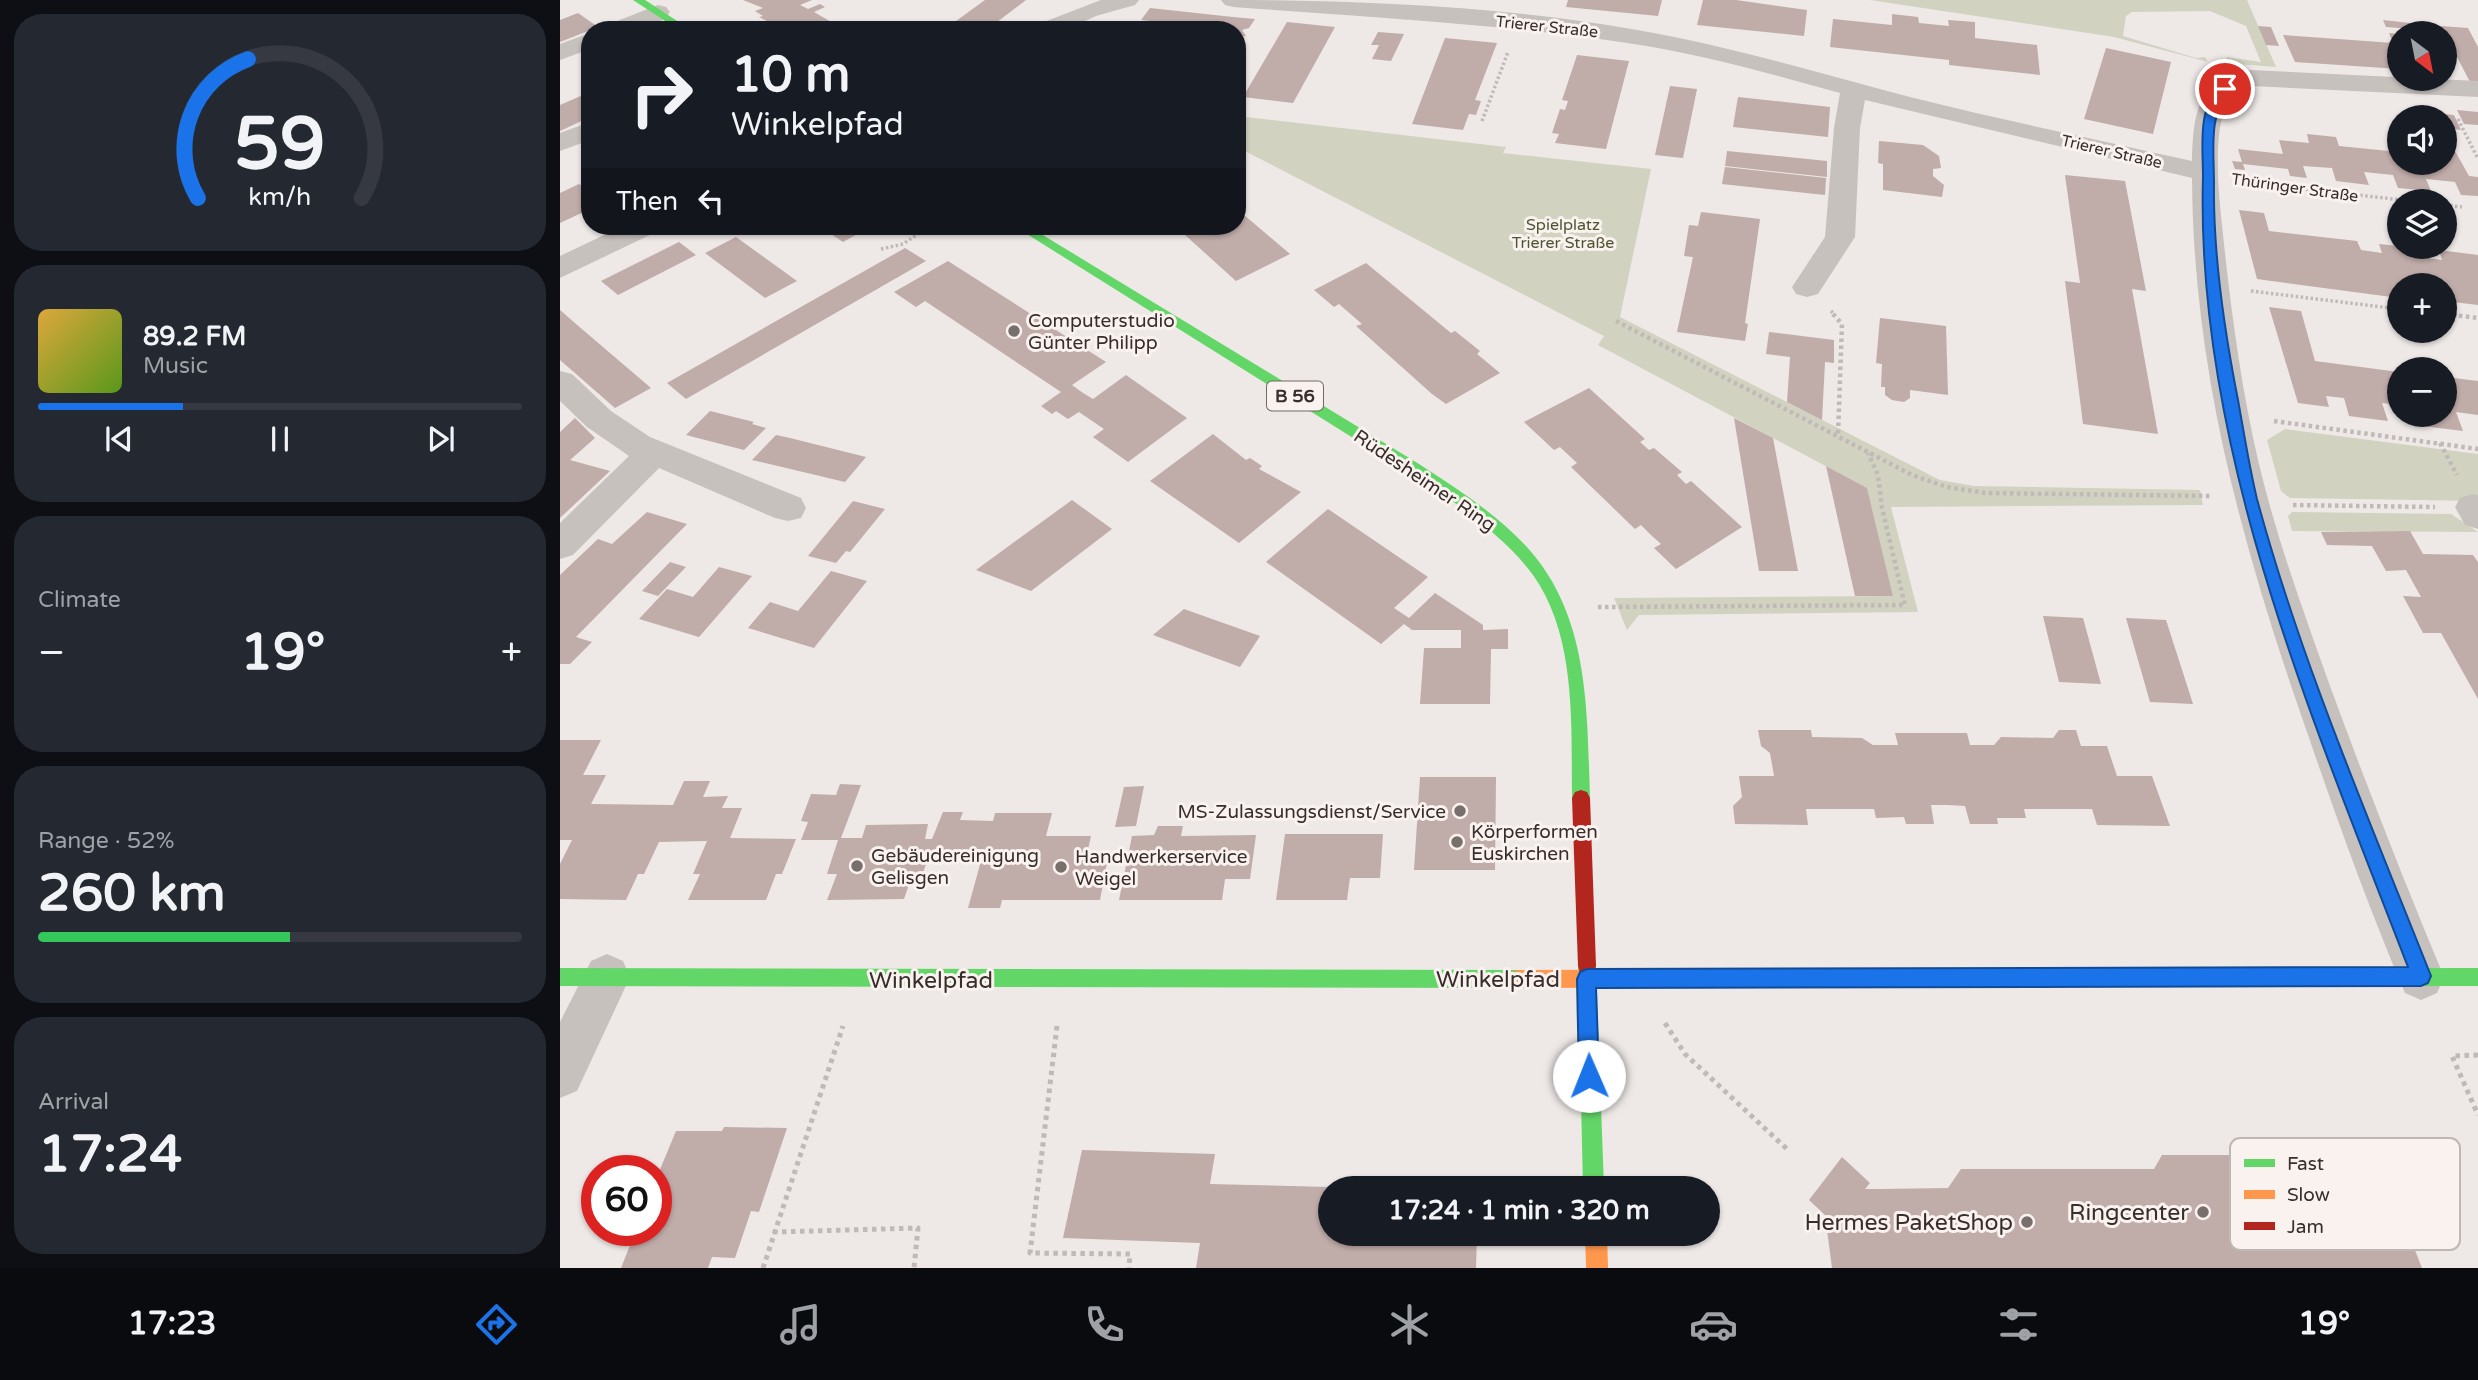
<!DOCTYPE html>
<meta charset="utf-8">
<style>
:root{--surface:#171b24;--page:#242831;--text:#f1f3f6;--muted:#9ea1a6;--line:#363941;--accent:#1a73e8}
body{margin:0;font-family:"Varela Round",sans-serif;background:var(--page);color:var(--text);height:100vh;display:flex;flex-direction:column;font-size:26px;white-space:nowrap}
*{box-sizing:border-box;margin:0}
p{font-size:23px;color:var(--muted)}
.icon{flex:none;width:38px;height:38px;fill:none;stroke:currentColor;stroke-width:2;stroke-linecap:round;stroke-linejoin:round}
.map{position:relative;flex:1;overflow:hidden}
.drawer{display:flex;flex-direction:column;gap:14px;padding:14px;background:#0d0f14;width:560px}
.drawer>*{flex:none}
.top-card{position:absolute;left:21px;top:21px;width:665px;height:214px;border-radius:28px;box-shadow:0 2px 5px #0004;background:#171b24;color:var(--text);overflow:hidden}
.needle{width:46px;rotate:148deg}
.fabs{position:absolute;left:1827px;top:21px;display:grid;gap:14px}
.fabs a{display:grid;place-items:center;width:70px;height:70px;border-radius:50%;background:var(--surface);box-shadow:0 2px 5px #0004;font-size:35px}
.speed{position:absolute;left:21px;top:1155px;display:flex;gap:14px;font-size:35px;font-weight:700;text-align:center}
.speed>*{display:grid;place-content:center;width:91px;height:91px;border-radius:50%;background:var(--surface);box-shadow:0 2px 5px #0004;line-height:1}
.speed .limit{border:10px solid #d22;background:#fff;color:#111}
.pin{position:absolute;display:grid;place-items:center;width:60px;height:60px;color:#fff;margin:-30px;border:4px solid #fff;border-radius:50%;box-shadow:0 2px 7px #0007}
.me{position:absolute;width:77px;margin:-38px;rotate:359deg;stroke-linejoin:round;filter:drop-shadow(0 0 5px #0008)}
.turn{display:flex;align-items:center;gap:24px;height:147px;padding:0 35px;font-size:32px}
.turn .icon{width:91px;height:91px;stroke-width:2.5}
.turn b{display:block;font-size:49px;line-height:60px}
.then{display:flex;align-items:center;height:66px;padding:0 35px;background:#0003;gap:14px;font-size:26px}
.big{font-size:52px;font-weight:800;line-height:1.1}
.drawer .tile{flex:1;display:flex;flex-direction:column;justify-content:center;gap:10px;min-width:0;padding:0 24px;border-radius:28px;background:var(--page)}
.drawer .dial{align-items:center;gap:0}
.dial svg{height:182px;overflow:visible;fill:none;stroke:var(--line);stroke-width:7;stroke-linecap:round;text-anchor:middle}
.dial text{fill:var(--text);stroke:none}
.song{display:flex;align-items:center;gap:21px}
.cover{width:84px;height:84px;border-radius:10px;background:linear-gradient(135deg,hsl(40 70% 55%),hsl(90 70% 35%))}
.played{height:7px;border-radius:4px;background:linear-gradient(90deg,var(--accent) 30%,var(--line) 30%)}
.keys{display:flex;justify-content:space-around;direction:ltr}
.heat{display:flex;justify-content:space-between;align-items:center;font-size:38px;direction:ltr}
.charge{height:10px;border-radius:5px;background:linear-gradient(90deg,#34c759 52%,var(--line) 0)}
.trip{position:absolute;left:758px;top:1176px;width:402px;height:70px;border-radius:35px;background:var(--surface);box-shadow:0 2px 5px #0004;font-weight:800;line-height:70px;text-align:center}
.tab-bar{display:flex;height:112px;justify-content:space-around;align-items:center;background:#090b0e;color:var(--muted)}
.tab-bar .icon{width:49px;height:49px}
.tab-bar .on{color:var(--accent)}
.tab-bar b{font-size:32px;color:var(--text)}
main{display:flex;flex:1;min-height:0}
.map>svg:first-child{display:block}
</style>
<main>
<section class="drawer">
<div class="tile dial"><svg viewBox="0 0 100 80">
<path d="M14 69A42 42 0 1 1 86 69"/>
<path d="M14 69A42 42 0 0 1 36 8" stroke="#1a73e8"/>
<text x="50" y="56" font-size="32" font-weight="700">59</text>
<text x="50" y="72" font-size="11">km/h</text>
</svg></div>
<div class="tile">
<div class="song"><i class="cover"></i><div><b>89.2 FM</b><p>Music</p></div></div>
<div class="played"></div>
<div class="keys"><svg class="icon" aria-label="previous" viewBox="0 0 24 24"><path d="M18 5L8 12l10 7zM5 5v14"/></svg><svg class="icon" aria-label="pause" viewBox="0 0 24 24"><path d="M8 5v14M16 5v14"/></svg><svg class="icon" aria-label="next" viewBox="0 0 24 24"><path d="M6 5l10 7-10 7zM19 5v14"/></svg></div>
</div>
<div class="tile"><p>Climate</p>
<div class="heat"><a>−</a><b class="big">19°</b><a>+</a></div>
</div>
<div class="tile"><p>Range · 52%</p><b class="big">260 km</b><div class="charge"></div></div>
<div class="tile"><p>Arrival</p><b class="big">17:24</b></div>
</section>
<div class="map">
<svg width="1918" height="1268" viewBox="0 0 1918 1268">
<rect width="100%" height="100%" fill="#eee9e6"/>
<!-- green -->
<g fill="#d2d2c1">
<path d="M1310,0H1687L1716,67L1665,63L1667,57L1701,62L1686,26L1650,11L1572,12L1566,16L1563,36L1636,58L1645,57L1648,62L1554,37Z"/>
<path d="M677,116L946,147L943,153L1091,169L1060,317L1380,480L1414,486L1640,490L1643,505L1331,507L1358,612L1079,615L1067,630L1054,598L1333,596L1307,488L1038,345L1044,336L677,147Z"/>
<path d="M1725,429L1918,454V501L1730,498L1721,491L1707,440Z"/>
<path d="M1732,512L1891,514L1918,532L1732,531L1728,516Z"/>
</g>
<!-- building -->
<g fill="#c0aca9">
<path d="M183,0H252L240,5L248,9L260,4L265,7L254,12L285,30H224L199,17L203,16L195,11L203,8Z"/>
<path d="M425,0H466L428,29L396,21Z"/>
<path d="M1008,0H1102L1098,16L1006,7Z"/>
<path d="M1143,0H1176L1247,10L1244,36L1137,25Z"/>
<path d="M590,8L673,17L695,19L689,28L682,30L686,36L677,38V30H638L640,27L581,20Z"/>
<path d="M18,13L38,27L0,42V20Z"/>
<path d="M1332,14L1358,17L1359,23L1389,26L1388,20L1415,22V38L1477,45L1480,75L1389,65V60L1270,47L1273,19L1332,25Z"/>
<path d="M1823,20L1850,23L1853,29L1826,27Z"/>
<path d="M727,22L775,27L733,103L683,97Z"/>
<path d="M1698,26L1711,27L1719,46L1706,45Z"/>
<path d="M1881,26L1908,28L1918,47V82H1910Z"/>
<path d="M818,32L844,34L831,61L812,59L819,45H811Z"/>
<path d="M1829,33L1839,34V69L1735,62L1723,35L1833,43Z"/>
<path d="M885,38L937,43L915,100L921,101L916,115L909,114L903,130L852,124Z"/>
<path d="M1546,48L1611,62L1593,134L1524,119Z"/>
<path d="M1017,55L1069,61L1046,149L995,143L999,134L992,133L1000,109L1005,110L1008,101L1002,100Z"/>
<path d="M1110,86L1137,89L1123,158L1095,155Z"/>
<path d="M30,92V117L0,131V105Z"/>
<path d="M1178,97L1270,107L1268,137L1173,127Z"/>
<path d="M1897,110L1918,112V125L1904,124Z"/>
<path d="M1851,111L1894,115L1901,130L1885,128V117H1854Z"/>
<path d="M1747,134L1776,137L1779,146L1839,152V163H1885V149L1895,151L1909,176L1918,177V196L1901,195L1895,182L1866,179L1871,191L1838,188L1833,175L1804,172L1809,185L1776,181L1772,168L1743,166L1747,178L1730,176L1728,169L1683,164L1685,170L1675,169L1672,161L1682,162L1678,149L1723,154L1719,140L1749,143Z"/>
<path d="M1319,141L1363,145L1379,156L1381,168L1373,169V176L1384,185L1382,197L1323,190V164L1318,163Z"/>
<path d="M1167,151L1267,161V177L1165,166Z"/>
<path d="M1165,167L1266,178L1265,195L1162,184Z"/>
<path d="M1505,175L1565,181L1586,291L1572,289L1598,434L1523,424L1505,281L1520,283Z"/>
<path d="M19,184L30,191V209L0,223V193Z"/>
<path d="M677,209L730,254L676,281L615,226H677Z"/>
<path d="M1679,210L1704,213L1709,231L1797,241L1801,250L1822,253L1819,244L1857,248L1861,257L1882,260L1879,250L1918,255V305L1885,301V285H1839V298L1697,279Z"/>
<path d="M1141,212L1200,219L1185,323L1188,324L1185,341L1117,332L1133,257L1124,256L1129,225L1138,226Z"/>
<path d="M259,226H312L283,242Z"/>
<path d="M176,237L237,281L205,298L145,253Z"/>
<path d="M119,242L136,255L58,295L41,281Z"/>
<path d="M345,248L366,261L126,399L107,383Z"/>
<path d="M388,261L546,362L512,385L523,393L533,399L566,375L627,418L568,462L533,437L544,429L519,412L508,419L496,411L492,414L481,406L501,392L365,301L356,307L334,292Z"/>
<path d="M806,263L891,333L895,331L920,351L917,354L940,373L886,404L872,394L796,326L802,324L779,304L774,307L754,290Z"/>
<path d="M1709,307L1741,311L1755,361L1839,372V405L1822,403L1828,421L1789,416L1784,398L1766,396L1769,407L1738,403Z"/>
<path d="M0,310L23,330L91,388L55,408L0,360Z"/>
<path d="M1320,318L1386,326L1388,395L1350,390V398L1344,402L1332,400L1325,395V387H1321L1322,364L1316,363Z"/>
<path d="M1209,332L1274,340V363L1265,362L1262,420L1227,402L1230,357L1206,354Z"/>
<path d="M1885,377L1918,381V415L1896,412L1903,431L1863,426L1860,415H1885Z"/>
<path d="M1029,388L1085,439L1080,442L1089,450L1094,448L1122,472L1117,475L1126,484L1131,481L1182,527L1116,569L1094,548L1101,544L1091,535L1081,525L1075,529L1011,467L1017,463L1000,447L994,450L964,422Z"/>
<path d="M150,411L194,422L192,424L206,428L184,450L126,435Z"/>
<path d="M15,418L35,438L10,460L50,471L0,518V432Z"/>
<path d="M1174,418L1213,438L1238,571H1199Z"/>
<path d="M653,434L686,460L690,458L702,466L699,469L741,492L679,543L590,481Z"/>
<path d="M216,435L230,438L306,457L285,482L192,460Z"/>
<path d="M1266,466L1307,488L1333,596H1295Z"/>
<path d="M512,500L552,529L471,591L416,570Z"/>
<path d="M293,501L325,509L290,552L286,551L276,563L248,556Z"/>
<path d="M768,509L868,577L834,608L849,618L875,593L923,625V630L948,629V649H931L930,704H860L864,648H901V630H852L844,624L821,644L706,562Z"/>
<path d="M87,512L127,524L16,637L32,642L10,664H0V575L38,539L52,544Z"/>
<path d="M1850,531L1863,554L1913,555L1918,562V699L1881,633H1863L1843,596L1861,597L1846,570L1826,571L1812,546L1767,545L1761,532Z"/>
<path d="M110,562L126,567L98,596L82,591Z"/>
<path d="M159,567L192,576L139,637L79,619L107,589L133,597Z"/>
<path d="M271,571L307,581L254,648L188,628L210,602L238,611Z"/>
<path d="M624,609L700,636L680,667L593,635Z"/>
<path d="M1483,616L1523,618L1541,684L1499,682Z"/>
<path d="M1566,618L1606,620L1633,704L1590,702Z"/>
<path d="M1198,730H1251L1252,737L1302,738L1313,745H1338L1335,733H1407L1410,745H1434L1441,737L1493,738L1499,730H1516L1521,746H1547L1557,776H1592L1610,826L1537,825L1532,809H1464L1466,818H1437L1438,824H1410L1405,806L1388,805H1371L1374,824H1346L1344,817L1316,818L1314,809H1246L1248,825L1175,824L1173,806L1182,797L1179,776H1214L1210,753L1201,746Z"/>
<path d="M0,740H41L23,775H46L31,804L113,805L124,781H150L143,797L168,796L162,808H182L170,838L236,839L222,874H216L206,900H128L140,874H133L147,841L99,842L84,874H78L66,900L0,899V864L12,840H0Z"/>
<path d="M860,777H936L935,870H854Z"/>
<path d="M280,784L301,785L281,838H302L306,825L368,824L365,839H372L383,812H403L400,820L433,821L435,813H492L486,836H531L525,863H547L540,900H442L440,908H408L421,861H367L363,873H353L344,899L267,900L277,874H267L278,840H241L248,822L241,821L251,794L276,795Z"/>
<path d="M584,786L576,826L555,827L564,787Z"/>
<path d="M598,826H623L621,836L696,835L690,879H665L662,900H559L572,836L594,835Z"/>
<path d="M725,834H823L820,878H790L787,900H716Z"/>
<path d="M164,1127L227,1128L199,1212L191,1211L175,1258L152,1257L148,1268H61L76,1230H96V1179L116,1131H162Z"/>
<path d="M522,1150L655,1154L650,1184L770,1187V1234H917L916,1268H636L640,1243L503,1238Z"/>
<path d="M1602,1155H1792L1828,1182L1862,1268H1272L1265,1215L1249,1200L1282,1157L1310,1183L1305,1189H1321L1388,1188L1401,1169H1594Z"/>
</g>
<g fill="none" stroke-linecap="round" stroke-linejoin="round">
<!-- path-far2 -->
<g stroke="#c0b9b7" stroke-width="3.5" stroke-dasharray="2.5 2.5" stroke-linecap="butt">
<path d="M1898,119L1918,159"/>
<path d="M922,121L948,52"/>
<path d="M1681,182L1851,201"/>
<path d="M1885,205L1902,207"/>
<path d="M321,249L343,244L370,226"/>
<path d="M1691,291L1839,309"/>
<path d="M1271,311L1275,315"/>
<path d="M1885,314L1897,315"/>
</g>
<!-- path-far1 -->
<g stroke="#c0b9b7" stroke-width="4.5" stroke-dasharray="3.5 3.5" stroke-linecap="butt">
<path d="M1273,314L1282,324L1278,435"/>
<path d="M1885,314L1918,318"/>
<path d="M1056,321L1352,475L1387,487L1426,493L1652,496"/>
<path d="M1714,421L1918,449"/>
<path d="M1880,443L1897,475"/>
<path d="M1733,505L1875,507"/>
<path d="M1038,607L1345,605L1322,508L1318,475L1308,453"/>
</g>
<!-- path -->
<g stroke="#c0b9b7" stroke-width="5" stroke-dasharray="4.5 4.5" stroke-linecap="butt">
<path d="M1105,1023L1125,1054L1228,1150"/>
<path d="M497,1026L470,1253L570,1254L569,1268"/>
<path d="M1918,1055L1892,1056L1918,1115"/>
<path d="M213,1232L358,1228L354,1268"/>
<path d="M203,1268L283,1026"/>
</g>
<!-- street -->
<g fill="#c7c1be" fill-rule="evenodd">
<path d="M541,0H579L575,5L536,16L506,30H473L476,25Z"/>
<path d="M661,0C799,0 941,6 1077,30C1171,46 1261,74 1354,98C1446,121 1539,140 1632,161C1634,110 1636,84 1691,70L1918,81V97L1692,86L1669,98C1650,134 1660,204 1664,244C1672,318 1682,392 1699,464C1717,540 1744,613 1770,686C1806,784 1844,881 1884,977L1877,993L1861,1000L1845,993C1809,909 1778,822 1748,735C1684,553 1633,373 1632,178L1305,100L1300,128L1295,237L1258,294L1247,297L1236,294L1232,287L1265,237L1274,128L1280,93C1212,74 1144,55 1074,44C942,24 807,17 673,7L665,5Z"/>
<path d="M98,5L106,7L110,12C97,31 65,30 44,30L47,25Z"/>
<path d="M30,33V49L0,60V44Z"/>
<path d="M30,122V140L0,151V133Z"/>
<path d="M63,226H100L96,232L0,278V256Z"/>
<path d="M0,371L12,374L51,411L90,437L241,498L246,508L241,518L228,521L215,518L99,468L13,555L0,559V523L69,456L27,427L0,401Z"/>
<path d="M1913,494L1918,495V529L1905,525L1895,507L1900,498Z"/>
<path d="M47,954L63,961L70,977L17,1091L0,1098V1022L31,961Z"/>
</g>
<!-- fast -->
<g fill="#63d668" fill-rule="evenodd">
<path d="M73,0H85L131,30H119Z"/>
<path d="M454,226H468L859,464C896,488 935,513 965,545C1030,614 1027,710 1030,798L1027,804L1021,806L1015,804L1012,798C1011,726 1017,637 973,575C948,541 912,515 878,491Z"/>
<path d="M1027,957L1034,959L1036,966L1044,1188H1023L1018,966L1020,959Z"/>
<path d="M0,968L959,970L966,972L969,979L966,986L959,988L0,986Z"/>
<path d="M1918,968V986L1215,987L1208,985L1205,978L1208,971L1215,969Z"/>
</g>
<!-- slow -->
<g fill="#ff974d" fill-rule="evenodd">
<path d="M1215,969L1222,971L1225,978L1222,985L1215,987L959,988L952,986L949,979L952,972L959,970Z"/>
<path d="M1025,1234H1047L1048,1268H1026Z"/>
</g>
<!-- jam -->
<path fill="#b3261e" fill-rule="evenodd" d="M1021,790L1027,792L1030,798L1036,966L1034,973L1027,975L1020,973L1018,966L1012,798L1015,792Z"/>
</g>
<!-- route -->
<path fill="#1a73e8" stroke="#114b97" stroke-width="2" d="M1661,86L1670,89C1648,113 1654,152 1654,184C1653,256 1664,329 1678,400C1684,433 1689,466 1697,499C1741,662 1809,819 1871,976L1868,983L1861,986L1036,988L1039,1076L1036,1083L1029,1086L1022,1083L1019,1076L1017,979L1020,972L1027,969L1848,967C1752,717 1635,449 1643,176C1643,148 1637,106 1661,86Z"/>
<!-- markers -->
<g fill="#786f6d" stroke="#f9f2ee" stroke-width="2.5">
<circle cx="454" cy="331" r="7"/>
<circle cx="900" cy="811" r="7"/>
<circle cx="897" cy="842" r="7"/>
<circle cx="297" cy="866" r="7"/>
<circle cx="501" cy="867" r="7"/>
<circle cx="1643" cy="1212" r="7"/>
<circle cx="1467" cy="1222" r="7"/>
</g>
<g text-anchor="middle" stroke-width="6" stroke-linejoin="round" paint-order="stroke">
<!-- far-street labels -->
<g font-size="16" fill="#382e2c" stroke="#f9f2ee">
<text transform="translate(987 26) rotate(6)" y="6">Trierer Straße</text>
<text transform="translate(1552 151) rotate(13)" y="6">Trierer Straße</text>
<text transform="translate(1735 187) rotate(8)" y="6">Thüringer Straße</text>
</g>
<!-- far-park labels -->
<g font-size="16" fill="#4d5532" stroke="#f9f2ee">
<text x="1003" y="230">Spielplatz<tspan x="1003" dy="18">Trierer Straße</tspan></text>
</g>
<!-- shield labels -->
<rect fill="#f9f2ee" stroke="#726966" stroke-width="2" x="707" y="381.5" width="56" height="29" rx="5"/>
<g font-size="18" font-weight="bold" fill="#382e2c">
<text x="735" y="402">B 56</text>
</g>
<!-- poi labels -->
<g font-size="19" fill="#382e2c" stroke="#f9f2ee" text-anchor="start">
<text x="468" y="327">Computerstudio<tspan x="468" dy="22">Günter Philipp</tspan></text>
<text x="886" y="818" text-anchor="end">MS-Zulassungsdienst/Service</text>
<text x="911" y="838">Körperformen<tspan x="911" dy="22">Euskirchen</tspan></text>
<text x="311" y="862">Gebäudereinigung<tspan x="311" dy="22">Gelisgen</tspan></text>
<text x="515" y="863">Handwerkerservice<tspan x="515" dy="22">Weigel</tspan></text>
</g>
<!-- street labels -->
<g font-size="19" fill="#382e2c" stroke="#f9f2ee">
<text transform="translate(865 480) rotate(34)" y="7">Rüdesheimer Ring</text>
</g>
<!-- near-street labels -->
<g font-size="23" fill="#382e2c" stroke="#f9f2ee">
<text x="938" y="987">Winkelpfad</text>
<text x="371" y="988">Winkelpfad</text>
</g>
<!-- near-poi labels -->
<g font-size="23" fill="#382e2c" stroke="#f9f2ee" text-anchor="end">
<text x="1629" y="1220">Ringcenter</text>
<text x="1453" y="1230">Hermes PaketShop</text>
</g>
</g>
<!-- legend -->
<rect x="1670" y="1138" width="230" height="112" rx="10" fill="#f9f2ee" stroke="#bfb7b4" stroke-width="2"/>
<rect x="1684" y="1159" width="31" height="8" fill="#63d668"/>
<rect x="1684" y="1190" width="31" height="9" fill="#ff974d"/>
<rect x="1684" y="1222" width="31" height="8" fill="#b3261e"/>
<g font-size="19" fill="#382e2c">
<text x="1727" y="1170">Fast</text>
<text x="1727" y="1201">Slow</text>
<text x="1727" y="1233">Jam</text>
</g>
</svg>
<div class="fabs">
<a><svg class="needle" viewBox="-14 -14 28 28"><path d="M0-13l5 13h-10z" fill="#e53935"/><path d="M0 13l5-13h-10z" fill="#9ea1a6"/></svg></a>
<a><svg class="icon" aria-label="sound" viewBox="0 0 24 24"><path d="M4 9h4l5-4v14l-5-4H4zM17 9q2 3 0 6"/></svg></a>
<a><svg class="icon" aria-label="layers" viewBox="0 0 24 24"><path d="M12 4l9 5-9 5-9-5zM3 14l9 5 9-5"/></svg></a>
<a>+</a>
<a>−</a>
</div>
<div class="speed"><div class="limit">60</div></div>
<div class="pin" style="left:1665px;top:89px;background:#d93025"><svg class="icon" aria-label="arrive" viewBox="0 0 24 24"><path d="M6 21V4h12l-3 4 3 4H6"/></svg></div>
<svg class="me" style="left:1029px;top:1076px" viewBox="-20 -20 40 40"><circle r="19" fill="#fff"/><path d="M0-13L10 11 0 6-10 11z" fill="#1a73e8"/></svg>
<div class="trip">17:24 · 1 min · 320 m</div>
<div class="top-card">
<div class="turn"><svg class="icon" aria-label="right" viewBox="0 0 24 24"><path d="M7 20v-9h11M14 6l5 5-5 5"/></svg><div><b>10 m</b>Winkelpfad</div></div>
<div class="then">Then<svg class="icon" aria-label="left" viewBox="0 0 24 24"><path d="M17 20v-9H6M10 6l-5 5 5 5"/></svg></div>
</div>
</div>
</main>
<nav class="tab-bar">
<b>17:23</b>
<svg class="icon on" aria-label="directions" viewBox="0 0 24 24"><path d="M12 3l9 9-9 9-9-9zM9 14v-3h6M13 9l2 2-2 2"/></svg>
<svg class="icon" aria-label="music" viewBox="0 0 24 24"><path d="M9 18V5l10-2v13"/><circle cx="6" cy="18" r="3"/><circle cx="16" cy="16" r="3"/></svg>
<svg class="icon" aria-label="phone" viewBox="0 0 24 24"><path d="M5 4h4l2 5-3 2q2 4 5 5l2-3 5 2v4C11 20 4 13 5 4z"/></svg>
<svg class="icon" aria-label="climate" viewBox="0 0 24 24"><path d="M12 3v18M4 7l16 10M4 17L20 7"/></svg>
<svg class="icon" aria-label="car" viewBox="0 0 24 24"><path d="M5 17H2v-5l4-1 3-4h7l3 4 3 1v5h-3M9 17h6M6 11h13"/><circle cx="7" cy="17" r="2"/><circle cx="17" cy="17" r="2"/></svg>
<svg class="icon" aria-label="filters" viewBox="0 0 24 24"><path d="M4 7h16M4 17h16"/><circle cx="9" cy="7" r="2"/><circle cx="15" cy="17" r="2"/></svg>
<b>19°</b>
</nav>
